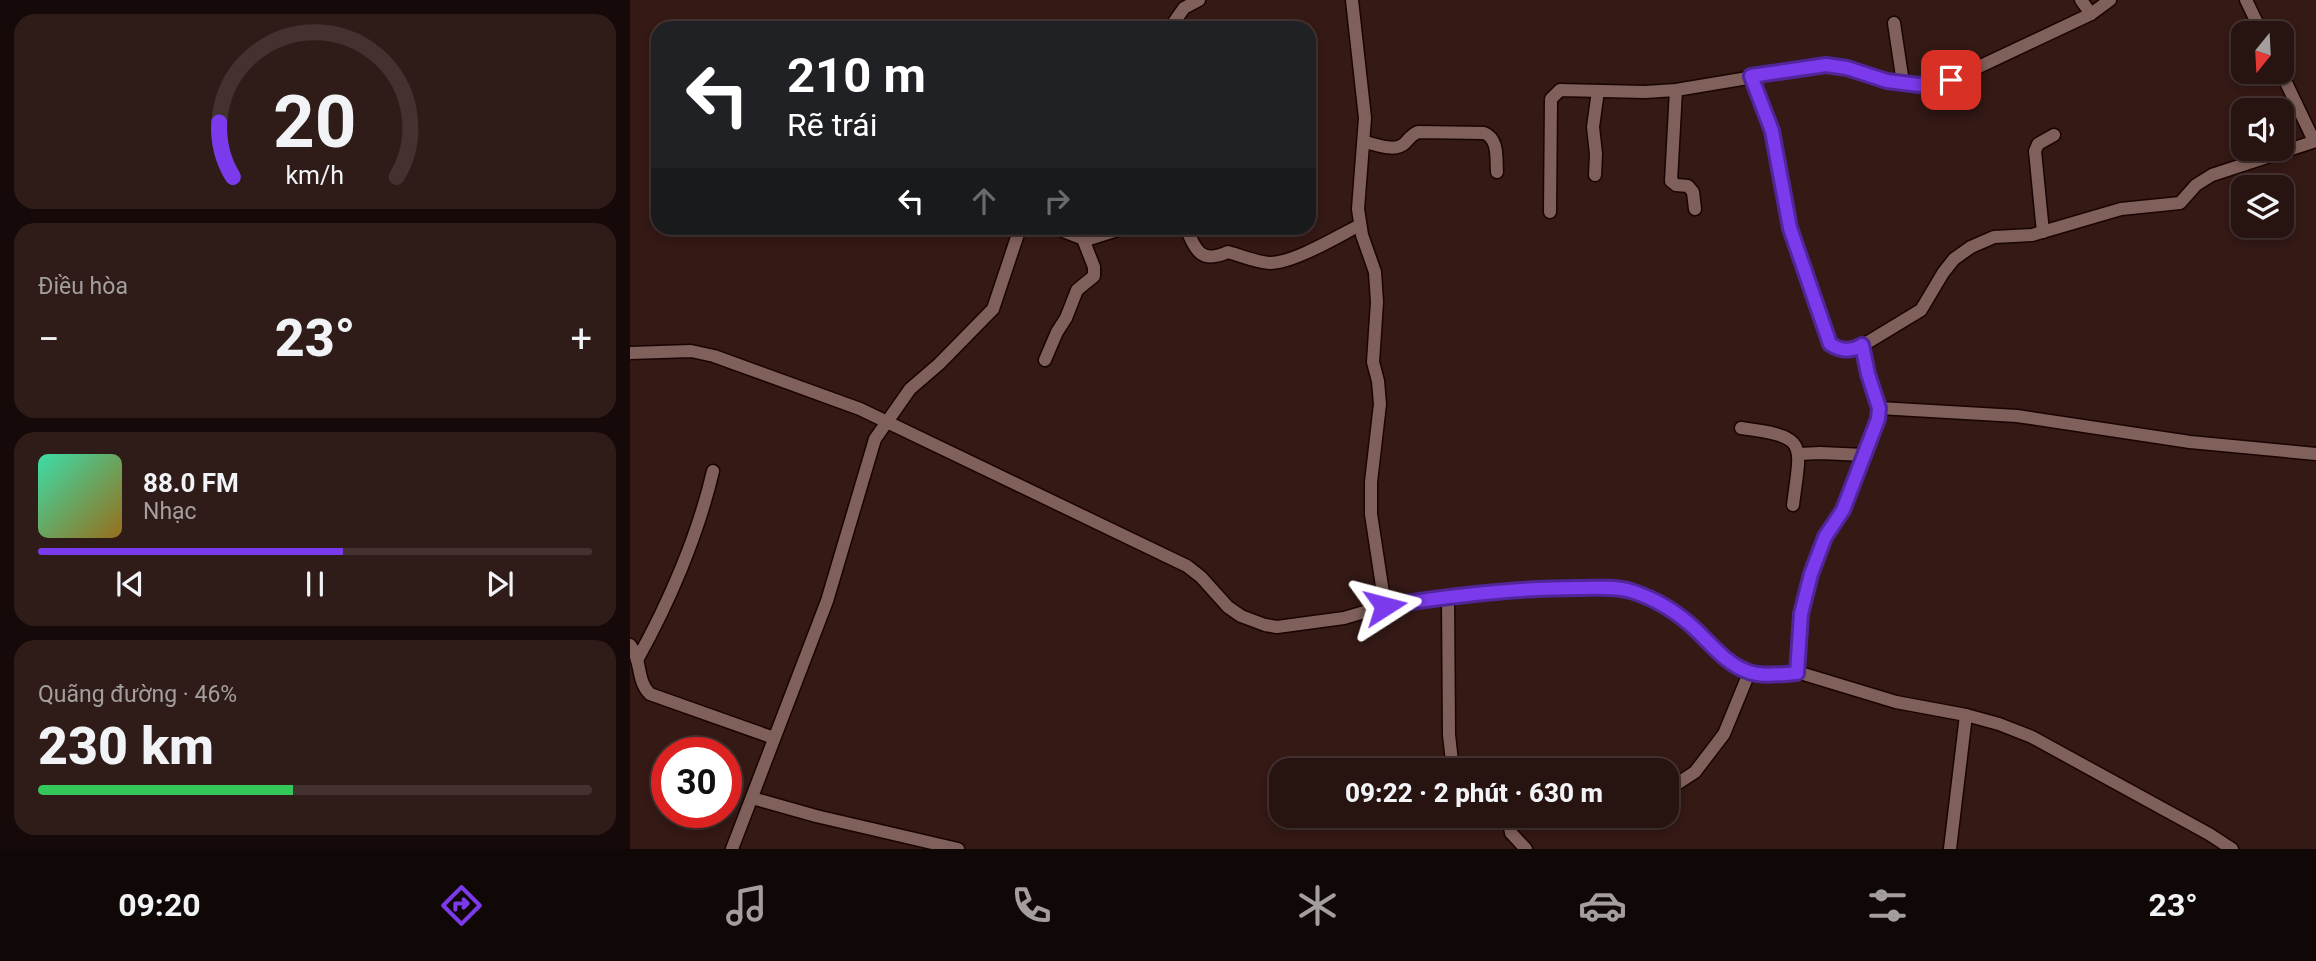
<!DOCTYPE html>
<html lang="vi">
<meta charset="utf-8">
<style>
:root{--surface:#271310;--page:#2f1c19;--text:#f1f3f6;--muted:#a49e9f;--line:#433230;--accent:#7c3aed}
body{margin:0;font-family:Roboto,sans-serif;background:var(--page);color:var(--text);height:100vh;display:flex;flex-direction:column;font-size:26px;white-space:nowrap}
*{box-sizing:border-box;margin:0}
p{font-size:23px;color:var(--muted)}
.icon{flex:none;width:38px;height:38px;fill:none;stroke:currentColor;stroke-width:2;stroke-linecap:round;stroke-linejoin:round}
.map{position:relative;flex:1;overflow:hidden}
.panel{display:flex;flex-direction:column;gap:14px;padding:14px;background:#150a09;width:630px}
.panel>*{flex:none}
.top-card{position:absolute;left:21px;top:21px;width:665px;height:214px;border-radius:21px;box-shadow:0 4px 10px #0003,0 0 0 2px var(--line);background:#202124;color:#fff;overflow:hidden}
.needle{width:46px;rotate:198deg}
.tools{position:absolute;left:1601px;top:21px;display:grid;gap:14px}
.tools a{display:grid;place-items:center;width:63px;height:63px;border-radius:14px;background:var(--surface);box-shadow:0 4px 10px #0003,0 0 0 2px var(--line);font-size:35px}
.speed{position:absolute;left:21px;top:737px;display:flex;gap:14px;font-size:35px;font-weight:700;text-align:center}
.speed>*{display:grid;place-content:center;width:91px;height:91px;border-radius:50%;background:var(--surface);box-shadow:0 4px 10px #0003,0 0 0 2px var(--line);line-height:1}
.speed .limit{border:10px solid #d22;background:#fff;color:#111}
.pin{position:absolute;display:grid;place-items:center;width:60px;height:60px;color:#fff;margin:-30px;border-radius:14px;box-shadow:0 4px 10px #0006}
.me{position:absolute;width:77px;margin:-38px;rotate:81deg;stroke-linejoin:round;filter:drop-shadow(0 0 5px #0008)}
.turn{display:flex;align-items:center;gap:24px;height:147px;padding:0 21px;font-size:32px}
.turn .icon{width:91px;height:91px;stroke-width:2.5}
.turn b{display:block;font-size:49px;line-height:60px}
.lanes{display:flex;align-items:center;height:66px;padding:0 21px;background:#0003;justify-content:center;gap:35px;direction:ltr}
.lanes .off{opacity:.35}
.big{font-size:52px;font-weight:800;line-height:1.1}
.panel .tile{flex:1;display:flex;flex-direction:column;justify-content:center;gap:10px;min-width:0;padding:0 24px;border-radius:21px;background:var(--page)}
.panel .dial{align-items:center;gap:0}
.dial svg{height:182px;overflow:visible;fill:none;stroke:var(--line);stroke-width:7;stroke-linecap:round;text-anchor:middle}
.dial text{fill:var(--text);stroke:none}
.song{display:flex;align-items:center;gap:21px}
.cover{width:84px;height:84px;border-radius:10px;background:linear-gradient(135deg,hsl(160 70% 55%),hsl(40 70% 35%))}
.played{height:7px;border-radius:4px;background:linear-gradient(90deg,var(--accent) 55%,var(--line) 55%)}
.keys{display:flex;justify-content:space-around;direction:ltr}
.heat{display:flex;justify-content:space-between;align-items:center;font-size:38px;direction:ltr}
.charge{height:10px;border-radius:5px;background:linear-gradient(90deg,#34c759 46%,var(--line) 0)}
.trip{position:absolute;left:639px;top:758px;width:410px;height:70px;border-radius:21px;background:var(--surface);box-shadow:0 4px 10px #0003,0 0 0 2px var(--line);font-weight:800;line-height:70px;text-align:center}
.tab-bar{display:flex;height:112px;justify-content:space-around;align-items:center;background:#100806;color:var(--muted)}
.tab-bar .icon{width:49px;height:49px}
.tab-bar .active{color:var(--accent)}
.tab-bar b{font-size:32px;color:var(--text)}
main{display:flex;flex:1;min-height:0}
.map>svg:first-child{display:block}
</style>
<main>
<section class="panel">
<div class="tile dial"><svg viewBox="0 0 100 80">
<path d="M14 69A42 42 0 1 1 86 69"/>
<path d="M14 69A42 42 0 0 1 8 45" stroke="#7c3aed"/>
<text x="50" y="56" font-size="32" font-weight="700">20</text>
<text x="50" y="72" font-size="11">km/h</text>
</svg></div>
<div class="tile"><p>Điều hòa</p>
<div class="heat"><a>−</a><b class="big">23°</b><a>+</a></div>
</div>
<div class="tile">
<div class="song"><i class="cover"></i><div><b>88.0 FM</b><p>Nhạc</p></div></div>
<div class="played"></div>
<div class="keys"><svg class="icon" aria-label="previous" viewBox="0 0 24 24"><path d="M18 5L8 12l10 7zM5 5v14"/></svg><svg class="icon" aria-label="pause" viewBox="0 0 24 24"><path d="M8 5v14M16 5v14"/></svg><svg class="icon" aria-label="next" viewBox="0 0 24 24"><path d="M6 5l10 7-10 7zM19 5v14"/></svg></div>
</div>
<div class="tile"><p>Quãng đường · 46%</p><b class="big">230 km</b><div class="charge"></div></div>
</section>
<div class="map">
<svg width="1686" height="849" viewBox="0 0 1686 849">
<rect width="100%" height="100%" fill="#341915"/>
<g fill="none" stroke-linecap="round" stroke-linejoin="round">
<!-- minor casing -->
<g stroke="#1a0402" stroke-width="15">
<g id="minor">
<path d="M722,0L735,118L728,209L732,235L745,272L747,302L743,362L748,381L750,404L741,482V514L755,606"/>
<path d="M1451,0L1461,14"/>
<path d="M1616,0L1632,33"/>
<path d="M1264,23L1273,83"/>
<path d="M540,28L554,8L569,0"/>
<path d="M1651,72L1684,141"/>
<path d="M1121,76L1142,131L1160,228L1200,344L1217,351L1225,350L1291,310L1313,273L1324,259L1341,247L1364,237L1402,235L1491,209L1550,203L1566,185L1582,175L1686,141"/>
<path d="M1046,90L1041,181L1046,185L1058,186L1063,192L1065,209"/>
<path d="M734,142C746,144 765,153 775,143C780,138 781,135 788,132L854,133C869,139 866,158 867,172"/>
<path d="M965,175L966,154L963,127L968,91"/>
<path d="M920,212L921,99L930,90L1015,92L1046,90L1196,65L1217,68L1257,81L1289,85L1321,80L1461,14L1480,0"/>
<path d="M425,228L456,240L494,228"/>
<path d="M556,228C566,251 571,264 598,252C612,256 626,262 640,263C664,263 708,236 730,225"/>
<path d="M1413,232L1405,151L1408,144L1424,135"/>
<path d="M0,353L61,351L84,356L230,409L557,566L571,577L598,607L611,616L635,625L647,627L714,618L755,606L818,597L930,588L997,590L1024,600L1046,613L1099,661L1119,673L1148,675L1167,672L1266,702L1336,715L1369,724L1402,737L1579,834L1602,849"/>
<path d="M415,360L427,332L436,318L447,290L464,276V267L453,239"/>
<path d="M1249,408L1387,416L1560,442L1686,454"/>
<path d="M1111,428C1179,437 1171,442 1163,505"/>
<path d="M1169,454L1190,453L1235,455"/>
<path d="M818,597L819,735L823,770"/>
<path d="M0,645C12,659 6,681 20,694L144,738"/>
<path d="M7,660C39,603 68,535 83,471"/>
<path d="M1167,672L1171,613L1180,577L1195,537L1213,510L1248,420L1249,408L1238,374L1232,345"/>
<path d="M1036,791L1065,772L1094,734L1119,673"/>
<path d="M122,798L186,816L328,849"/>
<path d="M878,816L881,833L896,849"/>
<path d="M102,849L197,601L245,439L280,389L309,364L363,309L390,228"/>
<path d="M1320,849L1336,715"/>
</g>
</g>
<!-- minor -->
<use href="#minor" stroke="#80605a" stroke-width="12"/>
</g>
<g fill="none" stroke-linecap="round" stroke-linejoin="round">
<!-- route casing -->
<g stroke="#51269a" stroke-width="18">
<path id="route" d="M755,606C818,596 883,588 947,588C965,588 984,586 1001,591C1026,599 1046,611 1065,629C1081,644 1097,665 1119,672C1133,677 1152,674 1167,673L1171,614L1181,574L1195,537L1213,510L1248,419L1249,408L1238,374L1232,345C1221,352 1211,351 1200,344L1160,228L1142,131L1121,76L1196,65L1217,68L1257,81L1289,85L1321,80"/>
</g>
<!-- route -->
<use href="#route" stroke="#7c3aed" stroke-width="12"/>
</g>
</svg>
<div class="tools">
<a><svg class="needle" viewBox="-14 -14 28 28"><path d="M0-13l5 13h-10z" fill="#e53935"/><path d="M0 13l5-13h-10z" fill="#a49e9f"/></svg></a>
<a><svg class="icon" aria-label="sound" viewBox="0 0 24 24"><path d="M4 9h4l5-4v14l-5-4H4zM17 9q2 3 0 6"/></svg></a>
<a><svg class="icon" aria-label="layers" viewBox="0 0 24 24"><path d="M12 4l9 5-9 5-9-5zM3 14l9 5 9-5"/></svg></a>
</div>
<div class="speed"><div class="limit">30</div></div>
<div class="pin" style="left:1321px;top:80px;background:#d93025"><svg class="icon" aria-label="arrive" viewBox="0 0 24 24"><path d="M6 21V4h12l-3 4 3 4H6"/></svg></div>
<svg class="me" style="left:755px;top:606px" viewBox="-20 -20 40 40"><path d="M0-17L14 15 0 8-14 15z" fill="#7c3aed" stroke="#fff" stroke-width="4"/></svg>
<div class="trip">09:22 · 2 phút · 630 m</div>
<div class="top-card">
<div class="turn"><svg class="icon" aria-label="left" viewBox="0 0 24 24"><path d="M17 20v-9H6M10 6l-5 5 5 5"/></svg><div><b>210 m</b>Rẽ trái</div></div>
<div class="lanes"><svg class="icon" aria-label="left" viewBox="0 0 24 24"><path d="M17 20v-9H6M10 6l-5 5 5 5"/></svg><svg class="icon off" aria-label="ahead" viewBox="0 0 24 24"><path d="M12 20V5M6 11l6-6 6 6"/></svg><svg class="icon off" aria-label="right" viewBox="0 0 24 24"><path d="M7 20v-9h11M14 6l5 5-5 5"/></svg></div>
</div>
</div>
</main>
<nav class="tab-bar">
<b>09:20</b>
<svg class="icon active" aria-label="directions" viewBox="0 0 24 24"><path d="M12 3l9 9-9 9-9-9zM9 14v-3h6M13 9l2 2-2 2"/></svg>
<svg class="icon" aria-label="music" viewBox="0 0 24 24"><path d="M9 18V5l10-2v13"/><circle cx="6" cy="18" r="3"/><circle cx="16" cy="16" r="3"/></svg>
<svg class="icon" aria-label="phone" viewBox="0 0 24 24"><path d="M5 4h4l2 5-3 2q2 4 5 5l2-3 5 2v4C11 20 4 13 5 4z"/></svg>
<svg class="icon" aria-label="climate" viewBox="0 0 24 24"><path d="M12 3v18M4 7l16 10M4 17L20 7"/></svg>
<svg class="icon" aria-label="car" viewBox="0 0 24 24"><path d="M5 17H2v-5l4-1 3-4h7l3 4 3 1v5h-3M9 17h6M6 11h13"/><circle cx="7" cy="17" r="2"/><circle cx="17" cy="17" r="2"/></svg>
<svg class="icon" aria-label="filters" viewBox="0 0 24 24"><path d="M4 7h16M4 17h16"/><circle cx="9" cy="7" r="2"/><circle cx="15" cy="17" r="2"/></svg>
<b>23°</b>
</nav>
